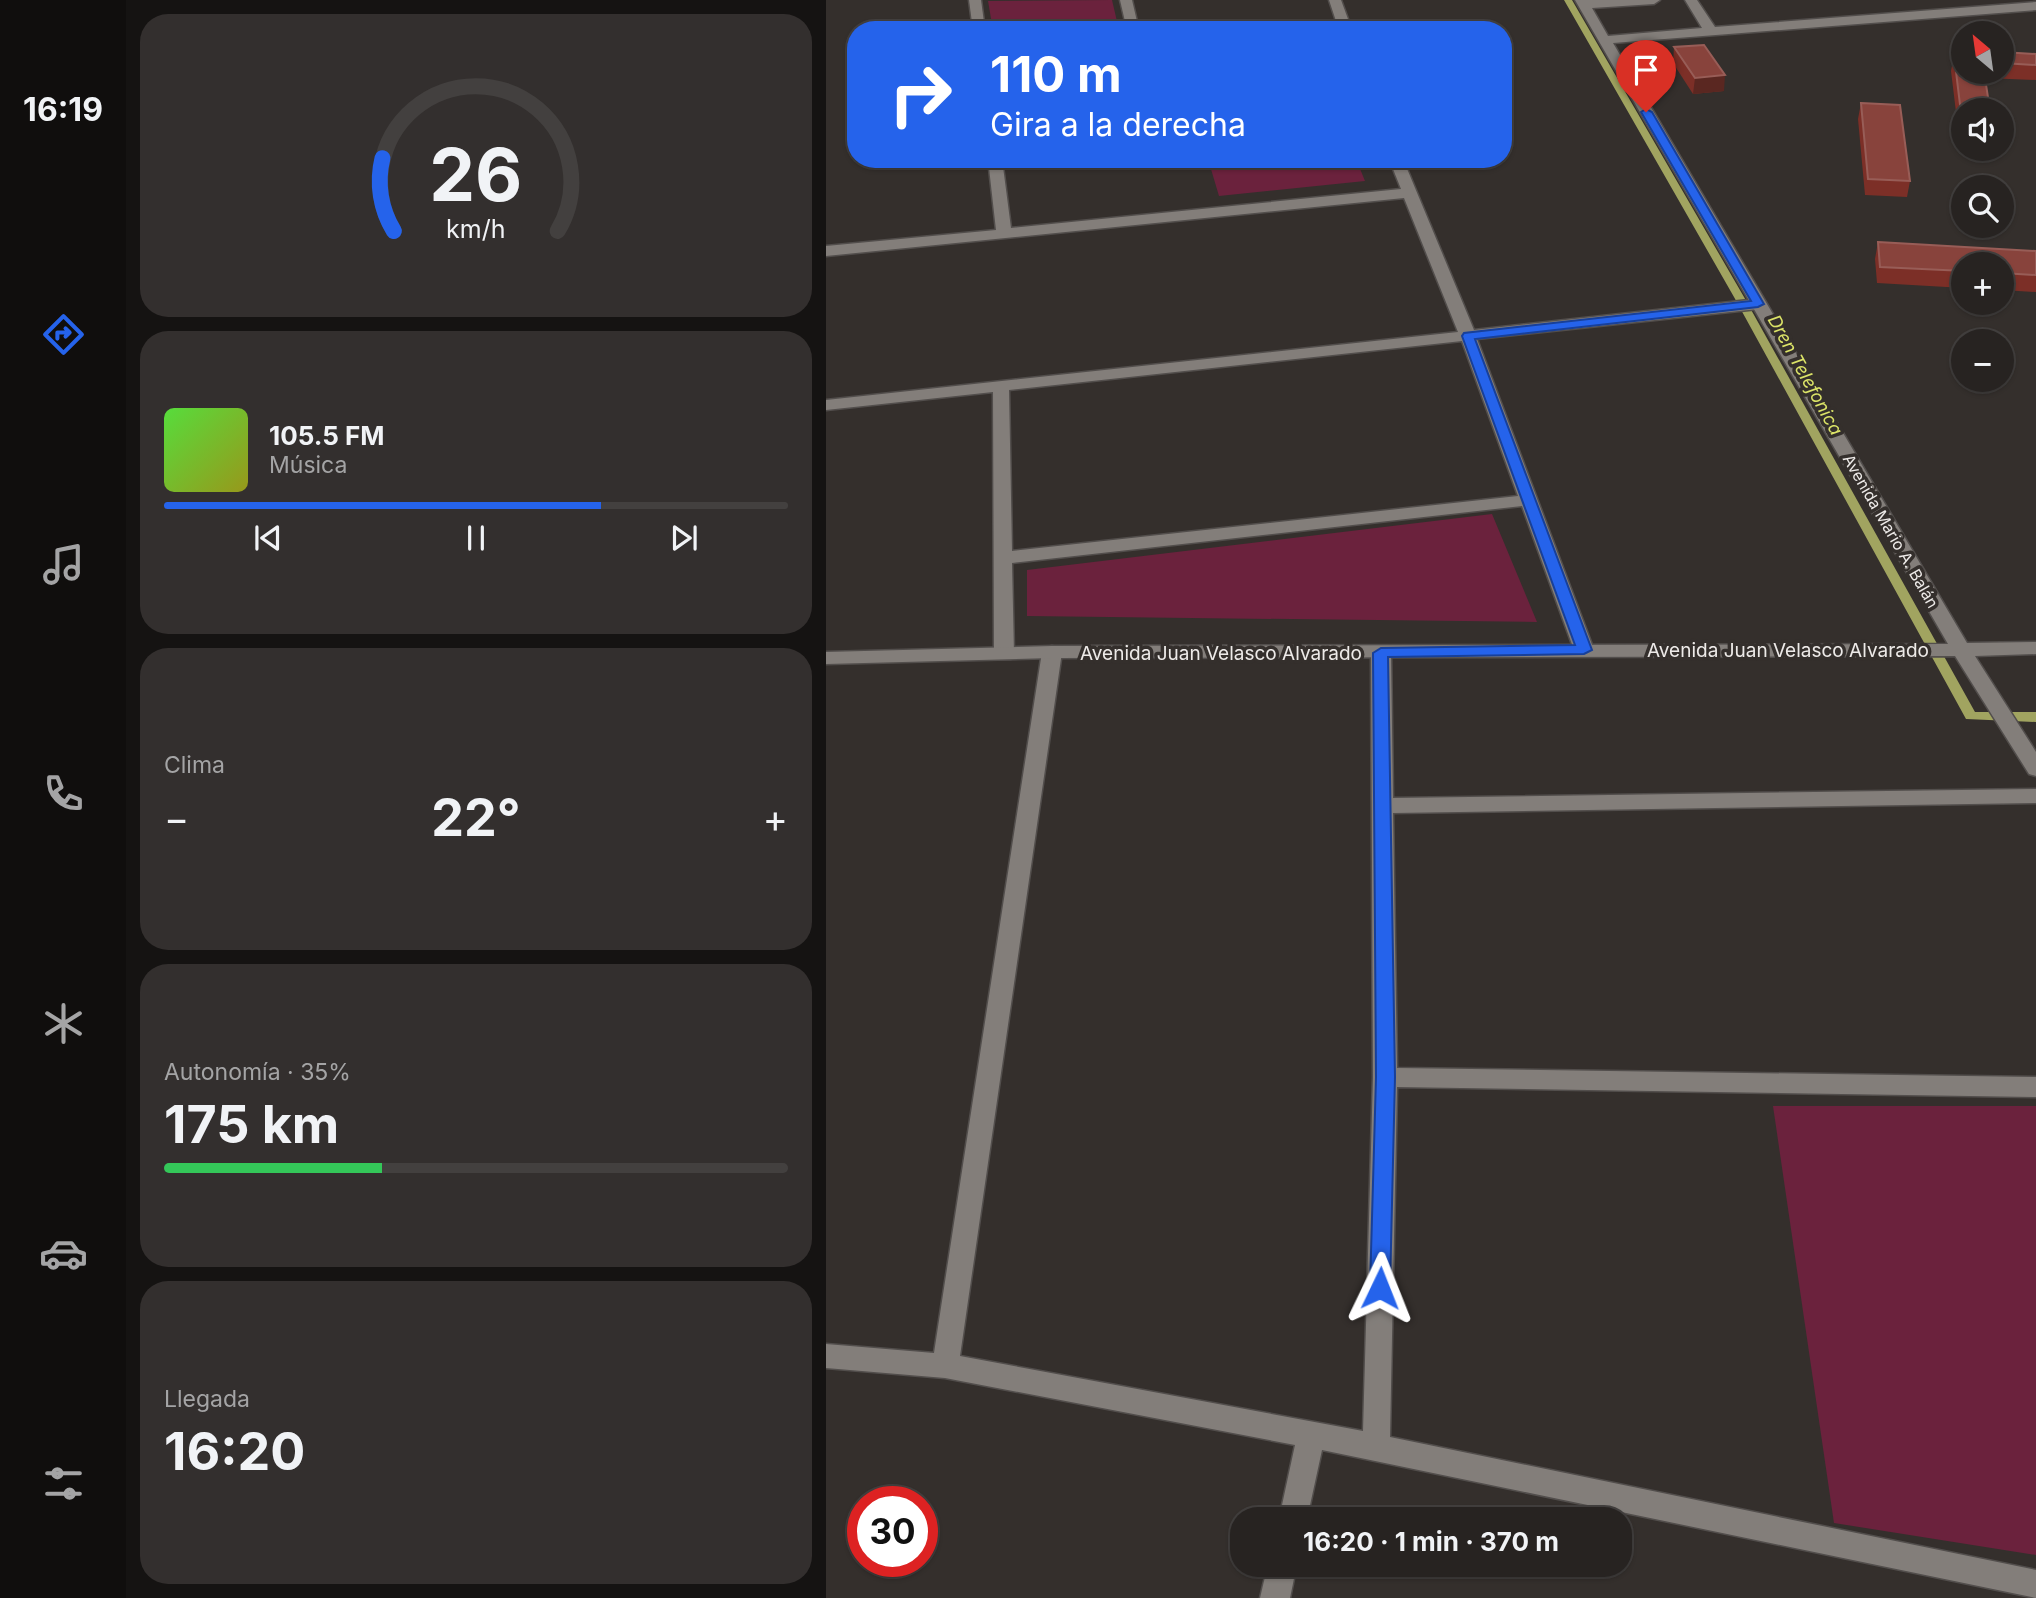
<!DOCTYPE html>
<html lang="es">
<meta charset="utf-8">
<style>
:root{--surface:#272321;--page:#332f2e;--text:#f1f3f6;--muted:#a4a4a5;--line:#43403f;--accent:#2563eb}
body{margin:0;font-family:Inter,sans-serif;background:var(--page);color:var(--text);height:100vh;display:flex;flex-direction:column;font-size:26px;white-space:nowrap}
*{box-sizing:border-box;margin:0}
p{font-size:23px;color:var(--muted)}
.icon{flex:none;width:38px;height:38px;fill:none;stroke:currentColor;stroke-width:2;stroke-linecap:round;stroke-linejoin:round}
.map{position:relative;flex:1;overflow:hidden}
.sheet{display:flex;flex-direction:column;gap:14px;padding:14px;background:#151312;width:700px}
.sheet>*{flex:none}
.banner{position:absolute;left:21px;top:21px;width:665px;height:147px;border-radius:28px;box-shadow:0 2px 5px #0004,0 0 0 2px var(--line);background:#2563eb;color:#fff;overflow:hidden}
.needle{width:46px;rotate:331deg}
.tools{position:absolute;left:1125px;top:21px;display:grid;gap:14px}
.tools a{display:grid;place-items:center;width:63px;height:63px;border-radius:50%;background:var(--surface);box-shadow:0 2px 5px #0004,0 0 0 2px var(--line);font-size:35px}
.speed{position:absolute;left:21px;top:1486px;display:flex;gap:14px;font-size:35px;font-weight:700;text-align:center}
.speed>*{display:grid;place-content:center;width:91px;height:91px;border-radius:50%;background:var(--surface);box-shadow:0 2px 5px #0004,0 0 0 2px var(--line);line-height:1}
.speed .limit{border:10px solid #d22;background:#fff;color:#111}
.pin{position:absolute;display:grid;place-items:center;width:60px;height:60px;color:#fff;margin:-72px -30px;border-radius:50% 50% 50% 0;rotate:-45deg;box-shadow:0 0 7px #0007}
.pin .icon{rotate:45deg}
.me{position:absolute;width:77px;margin:-38px;rotate:2deg;stroke-linejoin:round;filter:drop-shadow(0 0 5px #0008)}
.turn{display:flex;align-items:center;gap:24px;height:147px;padding:0 28px;font-size:32px}
.turn .icon{width:91px;height:91px;stroke-width:2.5}
.turn b{display:block;font-size:49px;line-height:60px}
.big{font-size:52px;font-weight:700;line-height:1.1}
.sheet .card{flex:1;display:flex;flex-direction:column;justify-content:center;gap:10px;min-width:0;padding:0 24px;border-radius:28px;background:var(--page)}
.sheet .dial{align-items:center;gap:0}
.dial svg{height:182px;overflow:visible;fill:none;stroke:var(--line);stroke-width:7;stroke-linecap:round;text-anchor:middle}
.dial text{fill:var(--text);stroke:none}
.song{display:flex;align-items:center;gap:21px}
.cover{width:84px;height:84px;border-radius:10px;background:linear-gradient(135deg,hsl(110 70% 55%),hsl(60 70% 35%))}
.played{height:7px;border-radius:4px;background:linear-gradient(90deg,var(--accent) 70%,var(--line) 70%)}
.keys{display:flex;justify-content:space-around;direction:ltr}
.heat{display:flex;justify-content:space-between;align-items:center;font-size:38px;direction:ltr}
.charge{height:10px;border-radius:5px;background:linear-gradient(90deg,#34c759 35%,var(--line) 0)}
.trip{position:absolute;left:404px;top:1507px;width:402px;height:70px;border-radius:28px;background:var(--surface);box-shadow:0 2px 5px #0004,0 0 0 2px var(--line);font-weight:700;line-height:70px;text-align:center}
main{display:flex;flex:1;min-height:0}
.tabs{display:flex;flex-direction:column;width:126px;justify-content:space-around;align-items:center;background:#100e0d;color:var(--muted)}
.tabs .icon{width:49px;height:49px}
.tabs .on{color:var(--accent)}
.tabs b{font-size:32px;color:var(--text)}
.map>svg:first-child{display:block}
</style>
<main>
<nav class="tabs">
<b>16:19</b>
<svg class="icon on" aria-label="directions" viewBox="0 0 24 24"><path d="M12 3l9 9-9 9-9-9zM9 14v-3h6M13 9l2 2-2 2"/></svg>
<svg class="icon" aria-label="music" viewBox="0 0 24 24"><path d="M9 18V5l10-2v13"/><circle cx="6" cy="18" r="3"/><circle cx="16" cy="16" r="3"/></svg>
<svg class="icon" aria-label="phone" viewBox="0 0 24 24"><path d="M5 4h4l2 5-3 2q2 4 5 5l2-3 5 2v4C11 20 4 13 5 4z"/></svg>
<svg class="icon" aria-label="climate" viewBox="0 0 24 24"><path d="M12 3v18M4 7l16 10M4 17L20 7"/></svg>
<svg class="icon" aria-label="car" viewBox="0 0 24 24"><path d="M5 17H2v-5l4-1 3-4h7l3 4 3 1v5h-3M9 17h6M6 11h13"/><circle cx="7" cy="17" r="2"/><circle cx="17" cy="17" r="2"/></svg>
<svg class="icon" aria-label="filters" viewBox="0 0 24 24"><path d="M4 7h16M4 17h16"/><circle cx="9" cy="7" r="2"/><circle cx="15" cy="17" r="2"/></svg>
</nav>
<section class="sheet">
<div class="card dial"><svg viewBox="0 0 100 80">
<path d="M14 69A42 42 0 1 1 86 69"/>
<path d="M14 69A42 42 0 0 1 9 37" stroke="#2563eb"/>
<text x="50" y="56" font-size="32" font-weight="700">26</text>
<text x="50" y="72" font-size="11">km/h</text>
</svg></div>
<div class="card">
<div class="song"><i class="cover"></i><div><b>105.5 FM</b><p>Música</p></div></div>
<div class="played"></div>
<div class="keys"><svg class="icon" aria-label="previous" viewBox="0 0 24 24"><path d="M18 5L8 12l10 7zM5 5v14"/></svg><svg class="icon" aria-label="pause" viewBox="0 0 24 24"><path d="M8 5v14M16 5v14"/></svg><svg class="icon" aria-label="next" viewBox="0 0 24 24"><path d="M6 5l10 7-10 7zM19 5v14"/></svg></div>
</div>
<div class="card"><p>Clima</p>
<div class="heat"><a>−</a><b class="big">22°</b><a>+</a></div>
</div>
<div class="card"><p>Autonomía · 35%</p><b class="big">175 km</b><div class="charge"></div></div>
<div class="card"><p>Llegada</p><b class="big">16:20</b></div>
</section>
<div class="map">
<svg width="1210" height="1598" viewBox="0 0 1210 1598">
<rect width="100%" height="100%" fill="#342f2c"/>
<!-- green -->
<g fill="#6b223d">
<path d="M286,0L293,30H167L162,1Z"/>
<path d="M382,159H530L539,181L393,196Z"/>
<path d="M666,514L711,622L201,616V570Z"/>
<path d="M947,1106H1210V1555L1008,1523Z"/>
</g>
<g fill="none" stroke-linecap="round" stroke-linejoin="round">
<!-- stream -->
<path fill="#a1a460" fill-rule="evenodd" d="M738,0H746L918,297L1149,712H1210V722L1140,719L908,297Z"/>
<!-- street casing -->
<g stroke="#524e4c" stroke-width="3">
<g id="street">
<path d="M143,0H155L159,30H147Z"/>
<path d="M294,0H306L313,30H301Z"/>
<path d="M503,0H515L526,30H513Z"/>
<path d="M162,159H176L185,228L575,189L563,159H577L648,330L932,299L940,304L932,309L651,339L768,650L765,654H751L748,650L696,506L186,563L188,654L185,659H171L168,654L167,392L0,410V400L632,332L578,198L0,256V246L170,230ZM636,341L692,496L186,551L183,390Z"/>
<path d="M226,646L233,648L236,652L134,1356L537,1431L547,1077L545,653L548,648H562L565,653L567,798L1210,789V803L567,813L571,1068L1210,1077V1097L571,1087L564,1437L1210,1570V1598L496,1450L481,1519H453L469,1445L119,1378L0,1368V1344L108,1353L216,652L219,648Z"/>
<path d="M442,1564H471L464,1598H434Z"/>
</g>
</g>
<!-- secondary casing -->
<g stroke="#524e4c" stroke-width="3">
<path id="secondary" d="M749,0H834L828,4L766,8L782,36L876,28L859,0H871L889,27L1210,2V10L787,43L1141,643L1210,642V654L1149,656L1210,752V776L1203,774L1129,656L226,658L0,664V652L226,646L1122,644Z"/>
</g>
<!-- street -->
<use href="#street" fill="#837e7a" fill-rule="evenodd"/>
<!-- secondary -->
<use href="#secondary" fill="#837e7a" fill-rule="evenodd"/>
</g>
<!-- wall -->
<g fill="#7c2f27">
<path d="M1133,35H1138V51L1132,43Z"/>
<path d="M848,47L898,91L867,94L847,63Z"/>
<path d="M1176,52L1210,54V80L1159,78L1138,110V137H1133L1125,71L1128,55L1138,72H1176Z"/>
<path d="M1035,103L1084,181L1081,197L1039,195L1032,119Z"/>
<path d="M1052,242L1210,251V292L1176,290V264H1138V288L1051,283L1049,259Z"/>
</g>
<!-- shaded-wall -->
<path fill="#5a2721" d="M899,75L898,91L867,94L869,78Z"/>
<!-- building -->
<g fill="#88433c" stroke="#985d57" stroke-width="2">
<path d="M878,45L899,75L869,78L848,47Z"/>
<path d="M1176,52L1210,54V65L1176,63Z"/>
<path d="M1128,55L1138,56V72H1158L1164,110H1138V121H1136Z"/>
<path d="M1035,103L1074,105L1084,181L1042,179Z"/>
<path d="M1052,242L1210,251V275L1176,273V264H1138V271L1054,267Z"/>
</g>
<!-- route -->
<path fill="#2563eb" stroke="#184099" stroke-width="2" d="M820,109L826,112L938,304L932,307L649,339L766,650L758,654L562,657L569,1077L564,1288L561,1294L554,1297L547,1294L544,1288L550,1077L547,653L555,648L749,645L636,336L638,333L925,301L815,112Z"/>
<g text-anchor="middle" stroke-width="7" stroke-linejoin="round" paint-order="stroke">
<!-- far-street labels -->
<g font-size="16" fill="#edeae8" stroke="#342f2c">
<text transform="translate(1065 531) rotate(60)" y="6">Avenida Mario A. Balán</text>
</g>
<!-- far-water labels -->
<g font-size="18" font-style="italic" fill="#dce468" stroke="#342f2c">
<text transform="translate(979 375) rotate(61)" y="6">Dren Telefonica</text>
</g>
<!-- street labels -->
<g font-size="19" fill="#edeae8" stroke="#342f2c">
<text x="962" y="657">Avenida Juan Velasco Alvarado</text>
<text x="395" y="660">Avenida Juan Velasco Alvarado</text>
</g>
</g>
</svg>
<div class="tools">
<a><svg class="needle" viewBox="-14 -14 28 28"><path d="M0-13l5 13h-10z" fill="#e53935"/><path d="M0 13l5-13h-10z" fill="#a4a4a5"/></svg></a>
<a><svg class="icon" aria-label="sound" viewBox="0 0 24 24"><path d="M4 9h4l5-4v14l-5-4H4zM17 9q2 3 0 6"/></svg></a>
<a><svg class="icon" aria-label="search" viewBox="0 0 24 24"><circle cx="10" cy="10" r="6"/><path d="M15 15l6 6"/></svg></a>
<a>+</a>
<a>−</a>
</div>
<div class="speed"><div class="limit">30</div></div>
<div class="pin" style="left:820px;top:112px;background:#d93025"><svg class="icon" aria-label="arrive" viewBox="0 0 24 24"><path d="M6 21V4h12l-3 4 3 4H6"/></svg></div>
<svg class="me" style="left:554px;top:1288px" viewBox="-20 -20 40 40"><path d="M0-17L14 15 0 8-14 15z" fill="#2563eb" stroke="#fff" stroke-width="4"/></svg>
<div class="trip">16:20 · 1 min · 370 m</div>
<div class="banner">
<div class="turn"><svg class="icon" aria-label="right" viewBox="0 0 24 24"><path d="M7 20v-9h11M14 6l5 5-5 5"/></svg><div><b>110 m</b>Gira a la derecha</div></div>
</div>
</div>
</main>
